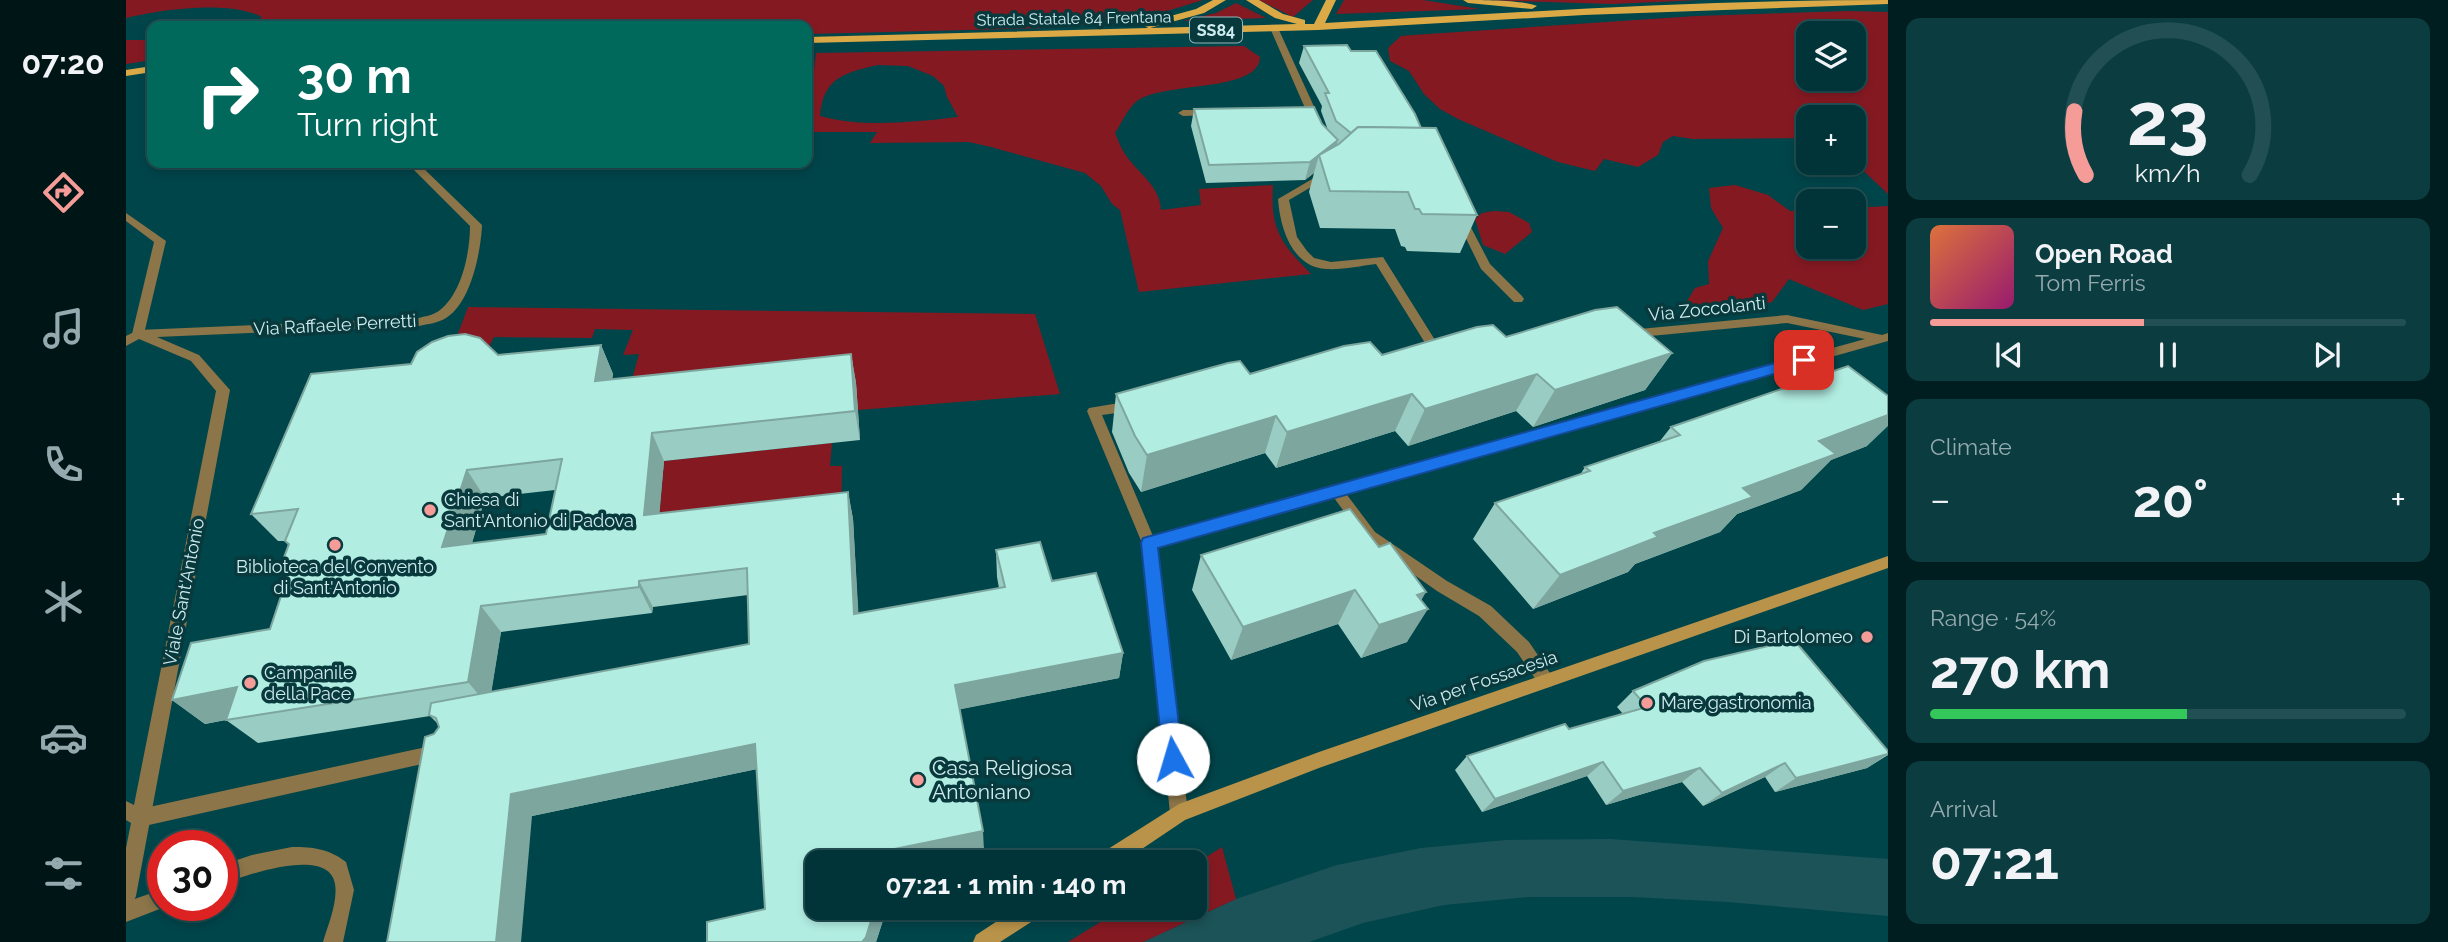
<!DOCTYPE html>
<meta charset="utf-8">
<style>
:root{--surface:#003438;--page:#0a3c40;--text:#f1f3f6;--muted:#95aaae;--line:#224f53;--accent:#f59b98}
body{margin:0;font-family:Raleway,sans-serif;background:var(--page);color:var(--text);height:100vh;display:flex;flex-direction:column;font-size:26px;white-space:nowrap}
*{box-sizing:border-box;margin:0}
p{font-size:23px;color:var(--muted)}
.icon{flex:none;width:38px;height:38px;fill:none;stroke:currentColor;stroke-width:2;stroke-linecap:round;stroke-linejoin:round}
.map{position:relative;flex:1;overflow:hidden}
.sheet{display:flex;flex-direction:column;gap:18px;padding:18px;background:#001d1f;width:560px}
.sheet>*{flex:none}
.guide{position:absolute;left:21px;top:21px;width:665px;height:147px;border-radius:14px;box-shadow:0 4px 10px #0003,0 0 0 2px var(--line);background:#00695c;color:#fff;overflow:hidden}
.fabs{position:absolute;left:1670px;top:21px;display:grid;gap:14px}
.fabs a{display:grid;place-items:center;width:70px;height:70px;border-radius:14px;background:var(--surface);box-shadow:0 4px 10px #0003,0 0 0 2px var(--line);font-size:35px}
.speed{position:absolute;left:21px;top:830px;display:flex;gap:14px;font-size:35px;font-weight:700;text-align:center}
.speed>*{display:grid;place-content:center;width:91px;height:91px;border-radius:50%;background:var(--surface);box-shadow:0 4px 10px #0003,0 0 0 2px var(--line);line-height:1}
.speed .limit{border:10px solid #d22;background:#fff;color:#111}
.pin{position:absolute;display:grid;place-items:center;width:60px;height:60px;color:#fff;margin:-30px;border-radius:14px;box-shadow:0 4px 10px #0006}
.me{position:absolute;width:77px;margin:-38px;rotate:354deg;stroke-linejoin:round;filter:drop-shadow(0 0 5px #0008)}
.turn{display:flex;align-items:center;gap:24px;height:147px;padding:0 35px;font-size:32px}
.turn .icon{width:91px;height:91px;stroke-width:2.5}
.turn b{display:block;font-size:49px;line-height:60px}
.big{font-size:52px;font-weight:700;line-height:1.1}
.sheet .card{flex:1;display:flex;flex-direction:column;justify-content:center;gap:10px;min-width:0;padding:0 24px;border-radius:14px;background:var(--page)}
.sheet .dial{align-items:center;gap:0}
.dial svg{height:182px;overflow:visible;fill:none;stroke:var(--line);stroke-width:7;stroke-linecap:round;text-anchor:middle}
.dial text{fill:var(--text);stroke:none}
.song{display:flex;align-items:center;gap:21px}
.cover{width:84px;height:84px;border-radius:10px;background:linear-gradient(135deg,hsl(20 70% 55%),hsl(320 70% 35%))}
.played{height:7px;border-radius:4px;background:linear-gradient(90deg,var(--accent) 45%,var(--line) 45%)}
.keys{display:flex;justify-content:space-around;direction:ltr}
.heat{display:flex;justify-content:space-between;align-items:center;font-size:38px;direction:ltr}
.charge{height:10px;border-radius:5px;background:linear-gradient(90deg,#34c759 54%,var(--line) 0)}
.trip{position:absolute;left:679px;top:850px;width:402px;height:70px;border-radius:14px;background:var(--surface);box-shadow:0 4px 10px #0003,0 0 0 2px var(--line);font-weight:700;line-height:70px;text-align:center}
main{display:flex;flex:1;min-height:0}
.tab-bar{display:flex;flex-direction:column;width:126px;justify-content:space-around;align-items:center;background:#001516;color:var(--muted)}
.tab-bar .icon{width:49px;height:49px}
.tab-bar .active{color:var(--accent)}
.tab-bar b{font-size:32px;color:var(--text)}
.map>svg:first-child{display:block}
</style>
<main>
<nav class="tab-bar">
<b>07:20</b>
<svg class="icon active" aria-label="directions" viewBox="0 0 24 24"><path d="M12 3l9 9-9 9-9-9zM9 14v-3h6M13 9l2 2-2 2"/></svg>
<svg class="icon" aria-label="music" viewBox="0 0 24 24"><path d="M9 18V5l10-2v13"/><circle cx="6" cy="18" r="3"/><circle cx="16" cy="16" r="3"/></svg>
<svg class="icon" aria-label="phone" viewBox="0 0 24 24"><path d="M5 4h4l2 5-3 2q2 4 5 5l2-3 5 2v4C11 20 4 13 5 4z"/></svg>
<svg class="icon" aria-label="climate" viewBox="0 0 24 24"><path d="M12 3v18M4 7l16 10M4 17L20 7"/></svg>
<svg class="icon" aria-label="car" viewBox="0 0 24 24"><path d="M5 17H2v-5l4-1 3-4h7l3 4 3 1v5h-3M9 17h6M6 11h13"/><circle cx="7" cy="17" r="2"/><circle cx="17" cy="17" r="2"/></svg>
<svg class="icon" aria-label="filters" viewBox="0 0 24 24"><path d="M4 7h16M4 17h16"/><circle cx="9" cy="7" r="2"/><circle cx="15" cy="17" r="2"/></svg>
</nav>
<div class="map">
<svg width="1762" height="942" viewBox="0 0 1762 942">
<rect width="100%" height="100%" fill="#00454a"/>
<!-- built -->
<path fill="#1c5358" d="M1484,839L1762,859V916L1602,902L1506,897H1402L1318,905L1237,923L1183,942H1017L1110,899L1211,865L1295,848L1380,840Z"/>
<!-- green -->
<g fill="#851922" fill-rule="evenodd">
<path d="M0,0H1077L1012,20L918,28L681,34V26H126L136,17C104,0 36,9 0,18Z"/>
<path d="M1133,0H1187L1167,17Z"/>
<path d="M1218,0H1297L1354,9L1210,14Z"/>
<path d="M1359,0H1574L1486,4Z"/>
<path d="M1110,3L1140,18L1057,21L1090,13Z"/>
<path d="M1721,11L1762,12V194L1727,161V117H1682V138L1567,139L1547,136L1537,142L1532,155L1512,167L1478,159L1469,171L1432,162L1332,119L1314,109L1298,94L1283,71L1264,61L1262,48L1275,36L1287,35L1570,16ZM1682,33H1727V79H1682Z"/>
<path d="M0,40H26V60L0,64Z"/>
<path d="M1118,46L1134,57C1133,93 1038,81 1011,101C1002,108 995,124 989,133C992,140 995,148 999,154C1011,173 1034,185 1035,210L1075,205L1073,189L1147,185C1144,230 1155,243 1185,274L1013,292L994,210L986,204L975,186L959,173L865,147L843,142L744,143L751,132H681L690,53ZM751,65L782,66L807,76L818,86L821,97L832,117C788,122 737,128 694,116C697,78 718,73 751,65Z"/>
<path d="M1609,185L1642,195L1664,211L1682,210V247H1727V208L1762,206V304L1737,310L1663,279L1646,302L1619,310H1570L1561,301L1569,288L1583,284L1582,261L1597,228L1585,208L1583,188Z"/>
<path d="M1368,211L1383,212L1403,223L1406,232L1379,254L1357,245L1349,219L1356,213Z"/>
<path d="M342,307L909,314L934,394L732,410L728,376L502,394L513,354L497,355L507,330L469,329L466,338L368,337L355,363L316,376Z"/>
<path d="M706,443L704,466H716L715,521L531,543L538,461Z"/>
<path d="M1096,847L1110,899L1017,942H942L997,908H1069V864Z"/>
</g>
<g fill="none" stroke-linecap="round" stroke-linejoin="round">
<!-- lane -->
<g fill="#8c7548" fill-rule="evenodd">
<path d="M1145,26L1152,28L1196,124L1194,126L1186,124L1144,28Z"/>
<path d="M1086,110L1091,113L1089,115L1057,116L1052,113L1057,110Z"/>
<path d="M1200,171L1205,174L1204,176L1163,200L1171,237L1181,251L1188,258L1205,262L1257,257L1319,356L1317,359H1309L1250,264C1233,266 1217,270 1200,269C1166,267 1154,228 1152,199Z"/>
<path d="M0,213L40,241L18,334L12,338L6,334L28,242L0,221Z"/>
<path d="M1335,215L1340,218L1364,264L1396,296L1398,299L1396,302H1388L1355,269L1330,218Z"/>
<path d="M1210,485L1215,487L1249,532L1321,581L1365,606L1403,642L1426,676L1428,681L1426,686L1420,688L1414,686L1391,652L1353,616L1311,591L1239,540L1203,491L1205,487Z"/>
<path d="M314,744L320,746L323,752L320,758L314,760L14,827L8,824L5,818L8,812L14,809Z"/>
<path d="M166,847C188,847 203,849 220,862L228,890L217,942H197C202,925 212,902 209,884C203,845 118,876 96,884V865L126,855Z"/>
<path d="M37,889V905H44L0,922V902Z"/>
</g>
<!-- street -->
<g fill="#8c7548" fill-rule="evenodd">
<path d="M281,163H292L356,225C355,251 345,303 320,318C312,323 302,324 293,326L31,337L73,355L104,390L10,896L7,903L0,906V848L5,823L0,820V801L8,805L90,391L65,361L13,339L0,346V336L12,330L293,318C300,316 308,315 314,310C336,293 344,252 344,226Z"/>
<path d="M1661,315L1756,335L1762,333V341L1031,547L1062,813L1059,819L1053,822L1047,819L1044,813L1016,543L961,411L963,408L1005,401L1012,406L1005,411L976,415L1027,536L1739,339L1661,323L1503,338L1497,334L1503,330Z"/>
</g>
<!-- secondary -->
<g fill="#b99349" fill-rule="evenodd">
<path d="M1762,556V568L1193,768L1059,820L995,863H969L971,856L1053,804L1193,752Z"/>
<path d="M891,908H919L916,915L874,942H847L850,935Z"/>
</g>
<!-- primary -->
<g fill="#dbaa46" fill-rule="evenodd">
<path d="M1087,0H1100L1078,13L1024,28L1171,24L1149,18L1120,0H1133L1157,14L1179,20V24H1188L1200,0H1210L1199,23C1387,13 1574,0 1762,0V4L1458,15L1192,30L681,43V37L1022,28L1018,25L1019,23L1070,9Z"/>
<path d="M1337,0C1356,0 1396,0 1411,6L1406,9L1342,3Z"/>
<path d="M26,66V72L0,76V70Z"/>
</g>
</g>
<!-- wall -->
<g fill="#99ccc2" fill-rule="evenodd">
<path d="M1178,46L1225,51L1295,128L1351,215L1334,253L1281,251L1279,247L1275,246L1269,229L1194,228L1183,192L1188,173L1179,180L1080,183L1065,126L1068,109L1196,124L1202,130L1195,111L1196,106L1173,63Z"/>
<path d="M1380,337L1546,353L1519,390L1407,427L1390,411L1282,446L1269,431L1150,468L1139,453L1015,492L1003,473L986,432L990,394L1124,374Z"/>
<path d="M475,345L487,374L486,379L725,354L730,383L734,440L538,461L533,514L722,492L727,519L732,613L873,588L871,577L870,550L926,581L997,653L993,678L834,709L858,851L691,863V908H761L750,942H581L639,909L631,769L406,816L308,734L313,727L312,724L304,716L132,743L100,720L79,724L46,700L144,629L162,576L154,568L162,545L159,541H152L125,514ZM429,490L420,534L346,543L359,498ZM622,595L623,644L365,692L375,632L526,613L527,607Z"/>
<path d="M1545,427L1741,446L1705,460L1675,490L1611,514L1594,532L1509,564L1502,572L1407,609L1347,539L1369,503L1454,475L1459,467L1534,441Z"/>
<path d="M1253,547L1295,600L1281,642L1235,658L1212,624L1105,660L1066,590L1075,555Z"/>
<path d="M1507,691L1762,751V755L1741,768L1649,792L1639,777L1577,806L1556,782L1480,805L1461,776L1356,812L1329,770L1341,756L1497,714L1491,707Z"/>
</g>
<!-- shaded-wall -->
<g fill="#7da69e">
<path d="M1212,140L1207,158L1193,155Z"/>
<path d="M1193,155L1188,173L1179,180L1184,162Z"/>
<path d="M475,345L487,374L481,409L469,381Z"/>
<path d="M1546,353L1519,390L1407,427L1429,390Z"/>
<path d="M725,354L730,383L734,440L729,411Z"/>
<path d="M1411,374L1390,411L1282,446L1299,409Z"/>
<path d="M1286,394L1269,431L1150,468L1161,432Z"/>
<path d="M1762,415V426L1741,446L1705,460L1675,490L1611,514L1594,532L1509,564L1502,572L1407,609L1434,575L1617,488L1693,441Z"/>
<path d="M1150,416L1139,453L1015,492L1021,455Z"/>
<path d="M526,433L538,461L531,543L518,515Z"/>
<path d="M341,470L359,498L337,574L316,547Z"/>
<path d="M722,492L727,519L734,640L728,614Z"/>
<path d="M513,581L527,607L526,613L513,587Z"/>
<path d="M1229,590L1212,624L1105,660L1117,627Z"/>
<path d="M1300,592L1288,613L1302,609L1281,642L1235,658L1253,625L1291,595Z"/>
<path d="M355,606L375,632L363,707L342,682Z"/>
<path d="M997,653L993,678L831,710L829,685Z"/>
<path d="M111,687L142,711L79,724L46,700Z"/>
<path d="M629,744L640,767L406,816L395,942H370L385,794Z"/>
<path d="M1762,754L1741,768L1649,792L1670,778Z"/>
<path d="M1477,762L1461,776L1356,812L1369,799Z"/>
<path d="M1659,763L1639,777L1577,806L1596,793Z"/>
<path d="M1574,768L1556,782L1480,805L1497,791Z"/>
<path d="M857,831L858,851L804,863H764L768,849Z"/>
<path d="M749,908H761L750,942H736Z"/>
</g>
<!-- building -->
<g fill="#b2ede2" stroke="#7da69e" stroke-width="2" fill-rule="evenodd">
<path d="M1221,45L1225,51H1250L1289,114L1295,128L1232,127L1225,133L1210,121L1199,93H1203L1178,46Z"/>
<path d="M1188,107L1196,124L1212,140L1184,162L1083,165L1068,109Z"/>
<path d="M1232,127L1310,128L1351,215L1296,214L1293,209H1289L1282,192L1204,191L1193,155L1213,144Z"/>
<path d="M1491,307L1546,353L1429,390L1411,374L1299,409L1286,394L1161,432L1150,416L1021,455L1009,436L990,394L1102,363L1114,361L1124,374L1218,346L1244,342L1256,355L1351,327L1367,325L1380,337L1469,310Z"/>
<path d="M339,334L354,338L372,355L475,345L469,381L725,354L729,411L526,433L518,515L722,492L728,614L879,587L870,550L914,542L926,581L970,573L997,653L829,685L857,831L768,849L764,863H691V908H749L740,937L736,942H581V922L639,909L629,744L385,794L370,942H261L299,737L308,734L313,727L310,718L303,715L305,703L623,644L621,568L513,581V587L355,606L342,682L100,720L111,687L46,700L65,643L144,629L162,575L154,568L163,544L159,541L172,509L125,514L185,374L285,364L291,352L306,342L322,336ZM436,459L420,534L316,547L341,470Z"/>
<path d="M1722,366L1762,396V415L1693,441L1710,454L1617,488L1627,497L1528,533L1532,537L1434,575L1369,503L1464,471L1459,467L1554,435L1545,427Z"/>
<path d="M1224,509L1253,547L1264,543L1300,592L1291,595L1302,609L1253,625L1229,590L1117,627L1075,555Z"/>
<path d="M1668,640L1762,751V754L1670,778L1659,763L1596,793L1574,768L1497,791L1477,762L1369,799L1341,756L1439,724L1443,729L1521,707L1507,691L1578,661Z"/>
</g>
<!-- route -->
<path fill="#1a73e8" stroke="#114b97" stroke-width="2" d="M1678,355L1685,360L1683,364L1032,548L1057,759L1054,766L1047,769L1040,766L1037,759L1015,543L1017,538Z"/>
<!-- markers -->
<g fill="#f59b98" stroke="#08393d" stroke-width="2.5">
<circle cx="304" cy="510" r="7"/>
<circle cx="209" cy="545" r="7"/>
<circle cx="1741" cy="637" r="7"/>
<circle cx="124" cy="683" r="7"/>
<circle cx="1521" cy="703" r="7"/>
<circle cx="792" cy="780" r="7"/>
</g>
<g text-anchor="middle" stroke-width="7" stroke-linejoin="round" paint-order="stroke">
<!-- far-street labels -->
<g font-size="16" fill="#ceebee" stroke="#08393d">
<text transform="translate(948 18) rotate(-1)" y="6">Strada Statale 84 Frentana</text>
</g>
<!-- shield labels -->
<rect fill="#08393d" stroke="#93b6b9" stroke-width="2" x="1064" y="17.5" width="52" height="25" rx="5"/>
<g font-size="16" font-weight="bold" fill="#ceebee">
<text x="1090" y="36">SS84</text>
</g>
<!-- street labels -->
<g font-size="18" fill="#ceebee" stroke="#08393d">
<text transform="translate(1581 309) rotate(-6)" y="6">Via Zoccolanti</text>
<text transform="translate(209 325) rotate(-3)" y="6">Via Raffaele Perretti</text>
<text transform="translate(58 592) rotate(-79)" y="6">Viale Sant'Antonio</text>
<text transform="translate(1358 681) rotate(-19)" y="6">Via per Fossacesia</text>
</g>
<!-- poi labels -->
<g font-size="18" fill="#ceebee" stroke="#08393d" text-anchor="start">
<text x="318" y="506">Chiesa di<tspan x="318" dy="21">Sant'Antonio di Padova</tspan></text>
<text x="209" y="573" text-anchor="middle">Biblioteca del Convento<tspan x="209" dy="21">di Sant'Antonio</tspan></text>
<text x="1727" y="643" text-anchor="end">Di Bartolomeo</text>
<text x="138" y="679">Campanile<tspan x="138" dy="21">della Pace</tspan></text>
<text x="1535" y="709">Mare gastronomia</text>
</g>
<!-- near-poi labels -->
<g font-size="21" fill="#ceebee" stroke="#08393d" text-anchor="start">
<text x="806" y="775">Casa Religiosa<tspan x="806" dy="24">Antoniano</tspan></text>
</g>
</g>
</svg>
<div class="fabs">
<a><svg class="icon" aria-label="layers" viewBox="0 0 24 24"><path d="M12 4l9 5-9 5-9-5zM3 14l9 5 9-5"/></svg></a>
<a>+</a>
<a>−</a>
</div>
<div class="speed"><div class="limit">30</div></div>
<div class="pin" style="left:1678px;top:360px;background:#d93025"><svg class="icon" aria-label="arrive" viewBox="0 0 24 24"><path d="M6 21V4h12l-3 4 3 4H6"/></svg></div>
<svg class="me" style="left:1047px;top:759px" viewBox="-20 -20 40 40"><circle r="19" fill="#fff"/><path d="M0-13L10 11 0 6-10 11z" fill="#1a73e8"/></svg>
<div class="trip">07:21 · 1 min · 140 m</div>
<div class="guide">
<div class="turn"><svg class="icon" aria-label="right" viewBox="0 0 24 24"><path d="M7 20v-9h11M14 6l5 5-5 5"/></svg><div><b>30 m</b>Turn right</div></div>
</div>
</div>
<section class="sheet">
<div class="card dial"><svg viewBox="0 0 100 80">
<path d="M14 69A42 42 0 1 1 86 69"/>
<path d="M14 69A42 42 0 0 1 9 41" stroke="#f59b98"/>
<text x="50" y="56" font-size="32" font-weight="700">23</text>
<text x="50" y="72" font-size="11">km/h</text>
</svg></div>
<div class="card">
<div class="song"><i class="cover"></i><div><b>Open Road</b><p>Tom Ferris</p></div></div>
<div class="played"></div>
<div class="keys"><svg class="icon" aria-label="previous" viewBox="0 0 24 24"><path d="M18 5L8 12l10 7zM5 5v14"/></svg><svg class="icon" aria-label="pause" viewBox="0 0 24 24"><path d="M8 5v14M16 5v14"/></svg><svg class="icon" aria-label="next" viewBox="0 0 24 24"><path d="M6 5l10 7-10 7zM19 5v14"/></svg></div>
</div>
<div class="card"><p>Climate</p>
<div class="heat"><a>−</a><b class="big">20°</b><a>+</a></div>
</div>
<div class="card"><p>Range · 54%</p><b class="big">270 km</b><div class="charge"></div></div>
<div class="card"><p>Arrival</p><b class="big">07:21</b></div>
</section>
</main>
